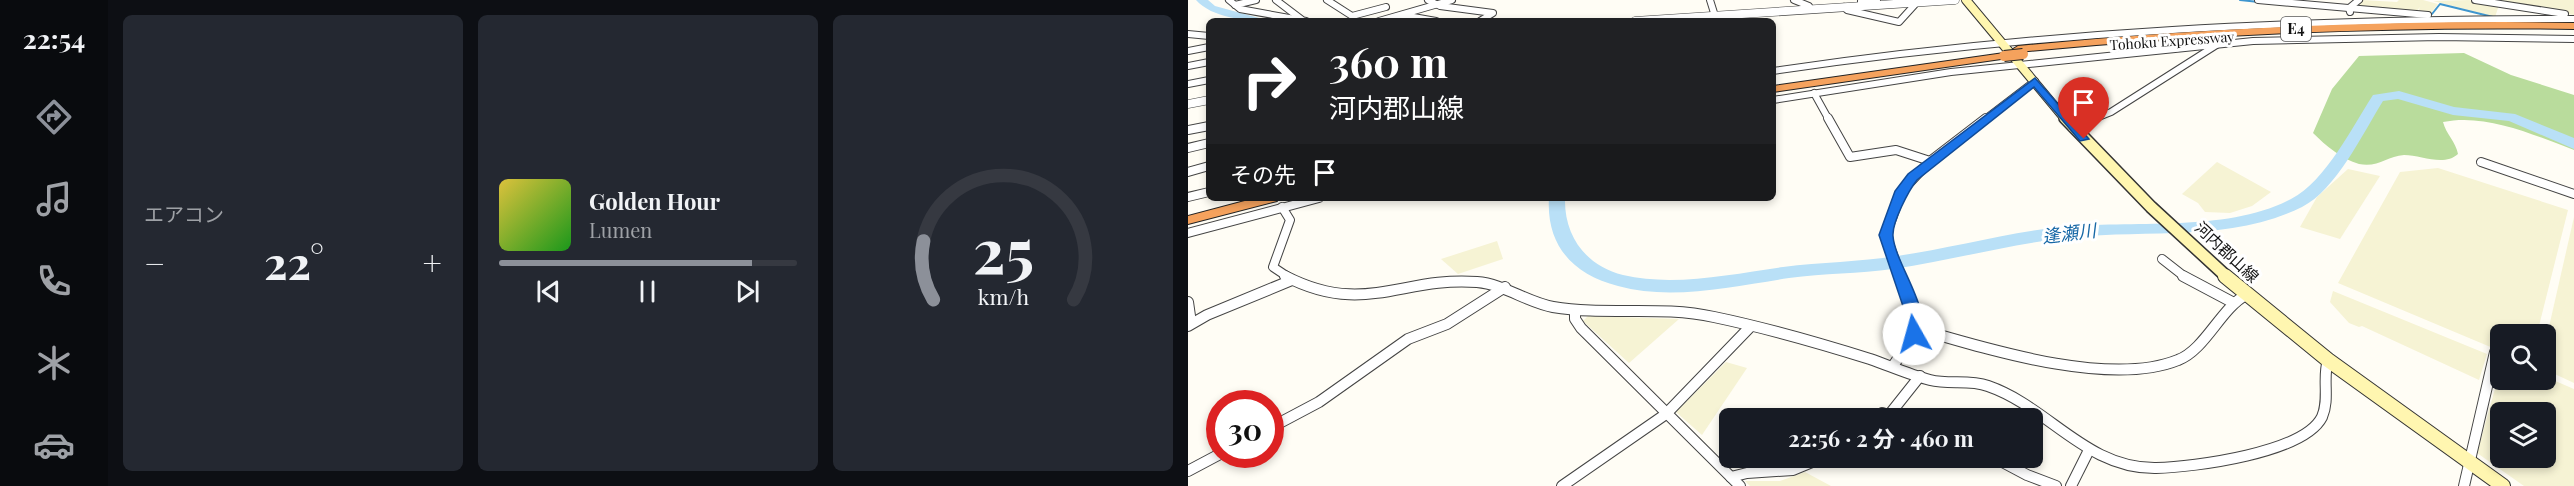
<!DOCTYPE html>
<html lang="ja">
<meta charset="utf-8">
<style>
:root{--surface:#171b24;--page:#242831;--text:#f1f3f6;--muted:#9ea1a6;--line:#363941;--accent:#8c9099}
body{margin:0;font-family:"Playfair Display","Noto Sans JP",serif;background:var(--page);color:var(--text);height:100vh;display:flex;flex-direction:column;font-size:22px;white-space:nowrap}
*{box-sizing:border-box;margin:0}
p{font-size:20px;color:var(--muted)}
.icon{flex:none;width:33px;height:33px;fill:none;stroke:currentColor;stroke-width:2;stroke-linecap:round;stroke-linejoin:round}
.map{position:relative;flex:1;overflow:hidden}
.side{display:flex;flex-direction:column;gap:15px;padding:15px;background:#0d0f14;width:1080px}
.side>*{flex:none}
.top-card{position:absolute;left:18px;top:18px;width:570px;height:183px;border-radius:9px;box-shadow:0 3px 9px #0003;background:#202124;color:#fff;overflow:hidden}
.controls{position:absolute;left:1302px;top:324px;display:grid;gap:12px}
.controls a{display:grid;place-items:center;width:66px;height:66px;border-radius:9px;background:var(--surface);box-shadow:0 3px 9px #0003;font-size:30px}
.speed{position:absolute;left:18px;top:390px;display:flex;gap:12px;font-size:30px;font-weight:700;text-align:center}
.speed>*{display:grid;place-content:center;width:78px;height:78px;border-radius:50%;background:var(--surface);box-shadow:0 3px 9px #0003;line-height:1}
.speed .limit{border:9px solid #d22;background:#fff;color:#111}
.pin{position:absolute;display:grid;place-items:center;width:51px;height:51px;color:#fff;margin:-62px -26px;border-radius:50% 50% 50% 0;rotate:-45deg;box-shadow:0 0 6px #0007}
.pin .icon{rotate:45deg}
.me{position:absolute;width:66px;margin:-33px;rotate:353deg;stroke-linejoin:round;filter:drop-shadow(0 0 4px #0008)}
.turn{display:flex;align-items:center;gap:21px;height:126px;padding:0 24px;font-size:27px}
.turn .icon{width:78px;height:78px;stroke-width:2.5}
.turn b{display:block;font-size:42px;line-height:51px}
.then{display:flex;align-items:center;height:57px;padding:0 24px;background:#0003;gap:12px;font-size:22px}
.big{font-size:45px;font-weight:700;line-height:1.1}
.side .tile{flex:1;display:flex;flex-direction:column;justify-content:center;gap:9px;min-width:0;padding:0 21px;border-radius:9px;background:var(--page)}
.side .dial{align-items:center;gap:0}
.dial svg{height:156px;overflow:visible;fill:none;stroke:var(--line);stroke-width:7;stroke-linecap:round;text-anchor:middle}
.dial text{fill:var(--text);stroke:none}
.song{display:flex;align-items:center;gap:18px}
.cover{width:72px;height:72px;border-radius:9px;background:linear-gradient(135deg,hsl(50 70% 55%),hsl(120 70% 35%))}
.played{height:6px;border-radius:3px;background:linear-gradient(90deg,var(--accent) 85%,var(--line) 85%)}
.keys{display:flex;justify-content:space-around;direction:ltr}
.heat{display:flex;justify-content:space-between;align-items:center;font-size:33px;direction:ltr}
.side .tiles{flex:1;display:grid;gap:15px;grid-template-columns:repeat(3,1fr)}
.trip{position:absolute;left:531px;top:408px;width:324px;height:60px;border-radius:9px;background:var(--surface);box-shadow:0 3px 9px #0003;font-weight:700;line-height:60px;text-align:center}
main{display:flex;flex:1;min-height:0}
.tab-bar{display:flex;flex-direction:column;width:108px;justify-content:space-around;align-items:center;background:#090b0e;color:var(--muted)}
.tab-bar .icon{width:42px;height:42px}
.tab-bar .current{color:var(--accent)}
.tab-bar b{font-size:27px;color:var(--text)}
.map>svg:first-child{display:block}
</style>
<main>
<nav class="tab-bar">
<b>22:54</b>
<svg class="icon current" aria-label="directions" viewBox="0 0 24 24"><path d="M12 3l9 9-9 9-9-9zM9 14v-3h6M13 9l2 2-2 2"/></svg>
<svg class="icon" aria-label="music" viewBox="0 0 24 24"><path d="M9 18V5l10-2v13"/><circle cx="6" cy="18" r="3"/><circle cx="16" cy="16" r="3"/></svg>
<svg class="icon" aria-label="phone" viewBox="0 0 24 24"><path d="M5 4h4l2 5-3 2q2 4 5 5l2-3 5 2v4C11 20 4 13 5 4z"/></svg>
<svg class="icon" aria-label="climate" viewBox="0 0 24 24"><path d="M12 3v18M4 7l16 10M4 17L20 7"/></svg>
<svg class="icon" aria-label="car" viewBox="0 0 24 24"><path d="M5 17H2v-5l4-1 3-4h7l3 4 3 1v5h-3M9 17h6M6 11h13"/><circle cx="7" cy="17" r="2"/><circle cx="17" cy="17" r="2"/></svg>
</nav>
<section class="side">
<div class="tiles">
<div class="tile"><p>エアコン</p>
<div class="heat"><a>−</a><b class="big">22°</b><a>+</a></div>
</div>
<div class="tile">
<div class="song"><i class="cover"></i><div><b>Golden Hour</b><p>Lumen</p></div></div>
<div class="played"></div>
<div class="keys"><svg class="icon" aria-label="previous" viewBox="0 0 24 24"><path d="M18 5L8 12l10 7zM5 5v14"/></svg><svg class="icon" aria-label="pause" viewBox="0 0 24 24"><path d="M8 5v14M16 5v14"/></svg><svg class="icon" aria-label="next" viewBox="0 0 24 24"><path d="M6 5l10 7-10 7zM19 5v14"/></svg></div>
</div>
<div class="tile dial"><svg viewBox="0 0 100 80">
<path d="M14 69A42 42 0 1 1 86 69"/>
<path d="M14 69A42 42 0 0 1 9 39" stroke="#8c9099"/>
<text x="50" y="56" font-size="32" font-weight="700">25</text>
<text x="50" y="72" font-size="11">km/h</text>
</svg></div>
</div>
</section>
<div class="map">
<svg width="1386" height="486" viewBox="0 0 1386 486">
<rect width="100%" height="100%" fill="#fffdf5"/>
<!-- farmland -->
<g fill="#f6f3d4" fill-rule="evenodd">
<path d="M1174,0L1209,2L1211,0H1235L1250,4L1243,13L1230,12L1232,7L1228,12L1168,6Z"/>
<path d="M1281,0L1311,5L1307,17L1245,1Z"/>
<path d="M1312,0H1386V15L1313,3Z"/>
<path d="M1029,162L1083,192L1064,206L1042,213L1017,212L1010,203L994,194Z"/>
<path d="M1250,168L1380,210L1349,334H1312V351L1150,283L1212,172Z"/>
<path d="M1160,169L1192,176L1152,239L1112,227L1129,197Z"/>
<path d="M1386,217V383L1358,370V340Z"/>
<path d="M309,241L315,259L270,274L253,259Z"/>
<path d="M1145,291L1299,354L1291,380L1174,326L1171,327L1161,323L1142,302Z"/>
<path d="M400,316L491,319L441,363L395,321Z"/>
<path d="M538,362L559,368L514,435L488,412Z"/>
<path d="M1312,371V380H1358V377L1386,389V486H1336L1289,453ZM1312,412H1358V458H1312Z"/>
<path d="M617,472L643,486H562L557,481H592Z"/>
</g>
<!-- forest -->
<path fill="#b9dc9c" d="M1276,53L1323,75L1386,95V150C1346,135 1298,113 1255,122C1258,134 1268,142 1270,154C1256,167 1233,155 1216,155C1199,156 1190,168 1171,164C1154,159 1138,146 1125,133L1144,89L1171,56Z"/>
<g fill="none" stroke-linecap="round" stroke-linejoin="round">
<!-- stream -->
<g stroke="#3f96cf" stroke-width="2">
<path d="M1052,0L1071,2"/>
<path d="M1240,14H1244L1252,4L1305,17"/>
</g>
<!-- river -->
<g fill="#b9e0f7" fill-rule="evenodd">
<path d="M8,0H20L27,6L82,21C58,21 24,18 8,0Z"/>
<path d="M1211,91L1266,107L1327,114L1386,138V149L1321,121L1265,115L1210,99L1195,101C1175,133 1148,190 1114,207C1040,244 950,228 870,239C814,246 760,261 705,269C671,274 636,273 601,278C547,286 484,301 430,286C386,275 358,246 361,198H377C376,236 398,266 435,275C486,287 544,274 595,267C633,262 671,262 709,256C764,248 818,233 872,227C944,220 1039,233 1103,199C1138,181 1164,127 1185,95Z"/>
</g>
<!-- minor-tunnel -->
<path stroke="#dbdad3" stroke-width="8" stroke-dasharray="8 4" stroke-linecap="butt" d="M96,198V201"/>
<!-- minor-far2 casing -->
<g stroke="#444" stroke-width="8">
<g id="minor-far2">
<path d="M41,0L52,9L118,21"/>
<path d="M88,0L113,19"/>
<path d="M139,0L164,16L198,7"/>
<path d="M240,0L252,6L305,13L292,21"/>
<path d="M522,0L527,16"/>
<path d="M606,0L621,6L622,9"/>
<path d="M1070,0L1240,15"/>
<path d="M1287,0L1377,14"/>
<path d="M47,5L68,0"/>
<path d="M673,6V1L689,0"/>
<path d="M656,7L659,10L711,22L731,0"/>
<path d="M1162,12L1161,8L1171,0"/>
<path d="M214,15L248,21"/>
<path d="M191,21L264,0"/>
<path d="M0,34L21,36"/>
<path d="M0,51L21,47"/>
<path d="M0,66L21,62"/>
<path d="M585,71C853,31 1115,19 1386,19"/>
<path d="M0,84L21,80"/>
<path d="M626,93L641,120"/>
<path d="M585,100L763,72L1065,41L1251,37L1386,39"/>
<path d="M796,120L847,81"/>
<path d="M903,120L923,112L1030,44"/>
</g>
</g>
<!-- minor-far1 casing -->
<g stroke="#444" stroke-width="10">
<g id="minor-far1">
<path d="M640,118L662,157L708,150L742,161"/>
<path d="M884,127L907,118"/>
<path d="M0,130L21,126"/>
<path d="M0,148L21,143"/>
<path d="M1293,162L1386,194"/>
<path d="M0,172L21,166"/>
<path d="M0,197L21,192"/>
<path d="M94,207L102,220L85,267L100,277"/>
<path d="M0,233L131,198"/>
<path d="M974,259L997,277"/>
<path d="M713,277L698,235L714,191L742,161L798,118"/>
</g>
</g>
<!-- minor casing -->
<g stroke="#444" stroke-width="12">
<g id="minor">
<path d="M97,276C176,317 214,276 289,282C316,284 338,302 365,307C418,316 473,305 526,317C579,328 631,343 682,359C702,366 722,375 742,380C761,385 781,379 800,386C861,407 898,469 968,468C1006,467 1116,453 1134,417C1142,399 1134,378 1140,360"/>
<path d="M995,276L1044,302"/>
<path d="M0,302L3,323"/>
<path d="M387,310V319L393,328L552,486"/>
<path d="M0,326L19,315L104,280"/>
<path d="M727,328C796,348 921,388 990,360C1017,350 1033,308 1058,295"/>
<path d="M705,366C735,321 730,326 712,276"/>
<path d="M701,415L732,376"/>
<path d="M686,418L694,413L709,418"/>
<path d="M844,427L853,417"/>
<path d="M82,428L131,402L220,339L259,324L317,287"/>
<path d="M807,458L839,475L868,486"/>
<path d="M0,471L32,454"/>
<path d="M543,477L559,473L605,470L634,458"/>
<path d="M374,486L478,414L562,327"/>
<path d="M883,486L901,450"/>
<path d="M1276,486L1307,352"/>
</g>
</g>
<!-- tertiary casing -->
<g stroke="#444" stroke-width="9">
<g id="tertiary">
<path d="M447,21L767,0"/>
<path d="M0,104L21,100"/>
</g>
</g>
<!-- secondary-far2 casing -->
<g stroke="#333" stroke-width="10">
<path id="secondary-far2" d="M778,0L878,120"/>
</g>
<!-- secondary-far1 casing -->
<g stroke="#333" stroke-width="14">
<path id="secondary-far1" d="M877,118L963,207L1039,277"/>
</g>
<!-- secondary casing -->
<g stroke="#333" stroke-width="16">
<path id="secondary" d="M1037,276L1140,360L1315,486"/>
</g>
<!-- motorway casing -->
<g stroke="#222" stroke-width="2">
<g id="motorway">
<path d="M1316,22L1386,23V29C1200,26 1015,34 830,52L825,49L830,46C992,30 1154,22 1316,22Z"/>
<path d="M816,53L820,54V58L585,92V86Z"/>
<path d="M68,198H91L89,201L0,224V216Z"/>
</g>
</g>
<!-- minor-far2 -->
<use href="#minor-far2" stroke="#fff" stroke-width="6"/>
<!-- minor-far1 -->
<use href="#minor-far1" stroke="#fff" stroke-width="8"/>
<!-- minor -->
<use href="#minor" stroke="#fff" stroke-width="10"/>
<!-- tertiary -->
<use href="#tertiary" stroke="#fff" stroke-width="8"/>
<!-- secondary-far2 -->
<use href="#secondary-far2" stroke="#fff6b0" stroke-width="8"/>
<!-- secondary-far1 -->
<use href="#secondary-far1" stroke="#fff6b0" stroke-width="11"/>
<!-- secondary -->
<use href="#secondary" stroke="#fff6b0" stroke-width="14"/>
<!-- motorway -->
<use href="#motorway" fill="#f5a25d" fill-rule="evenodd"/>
<!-- motorway-bridge casing -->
<g stroke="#222" stroke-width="12" stroke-linecap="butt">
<path id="motorway-bridge" d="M816,56L835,54"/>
</g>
<!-- motorway-bridge -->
<use href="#motorway-bridge" stroke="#f5a25d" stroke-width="10"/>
</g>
<!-- route -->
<path fill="#1a73e8" stroke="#114b97" stroke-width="1.5" d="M847,78L901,139L892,141L846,87L729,180C721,190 704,222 705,236C707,264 746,312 731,338H720L718,334L720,321L691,235L707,191L720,174Z"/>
<g text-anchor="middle" stroke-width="6" stroke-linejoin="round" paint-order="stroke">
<!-- far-street labels -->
<g font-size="14" fill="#111" stroke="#fff">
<text transform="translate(984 41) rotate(-4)" y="5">Tohoku Expressway</text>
</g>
<!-- shield labels -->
<rect fill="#fff" stroke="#585858" stroke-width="1.5" x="1093" y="17" width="30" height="24" rx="4.5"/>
<g font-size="15" font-weight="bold" fill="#111">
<text x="1108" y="34">E4</text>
</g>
<!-- street labels -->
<g font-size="16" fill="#111" stroke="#fff">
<text transform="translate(1039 252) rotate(43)" y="6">河内郡山線</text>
</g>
<!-- water labels -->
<g font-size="18" font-style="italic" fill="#1768a6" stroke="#fff">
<text transform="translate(881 234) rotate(-7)" y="6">逢瀬川</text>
</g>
</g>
</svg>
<div class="controls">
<a><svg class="icon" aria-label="search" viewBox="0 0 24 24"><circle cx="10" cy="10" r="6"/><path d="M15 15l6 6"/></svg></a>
<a><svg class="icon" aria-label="layers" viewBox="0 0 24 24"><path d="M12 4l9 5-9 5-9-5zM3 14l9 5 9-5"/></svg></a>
</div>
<div class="speed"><div class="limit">30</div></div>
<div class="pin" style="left:896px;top:139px;background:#d93025"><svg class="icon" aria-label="arrive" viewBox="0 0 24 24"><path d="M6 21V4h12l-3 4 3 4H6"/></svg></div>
<svg class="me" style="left:726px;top:334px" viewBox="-20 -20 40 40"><circle r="19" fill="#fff"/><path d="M0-13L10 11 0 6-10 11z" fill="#1a73e8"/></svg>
<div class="trip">22:56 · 2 分 · 460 m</div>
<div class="top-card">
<div class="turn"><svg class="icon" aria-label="right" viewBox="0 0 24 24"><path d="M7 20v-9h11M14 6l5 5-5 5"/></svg><div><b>360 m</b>河内郡山線</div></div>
<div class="then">その先<svg class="icon" aria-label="arrive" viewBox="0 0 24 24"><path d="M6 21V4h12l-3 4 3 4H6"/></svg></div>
</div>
</div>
</main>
